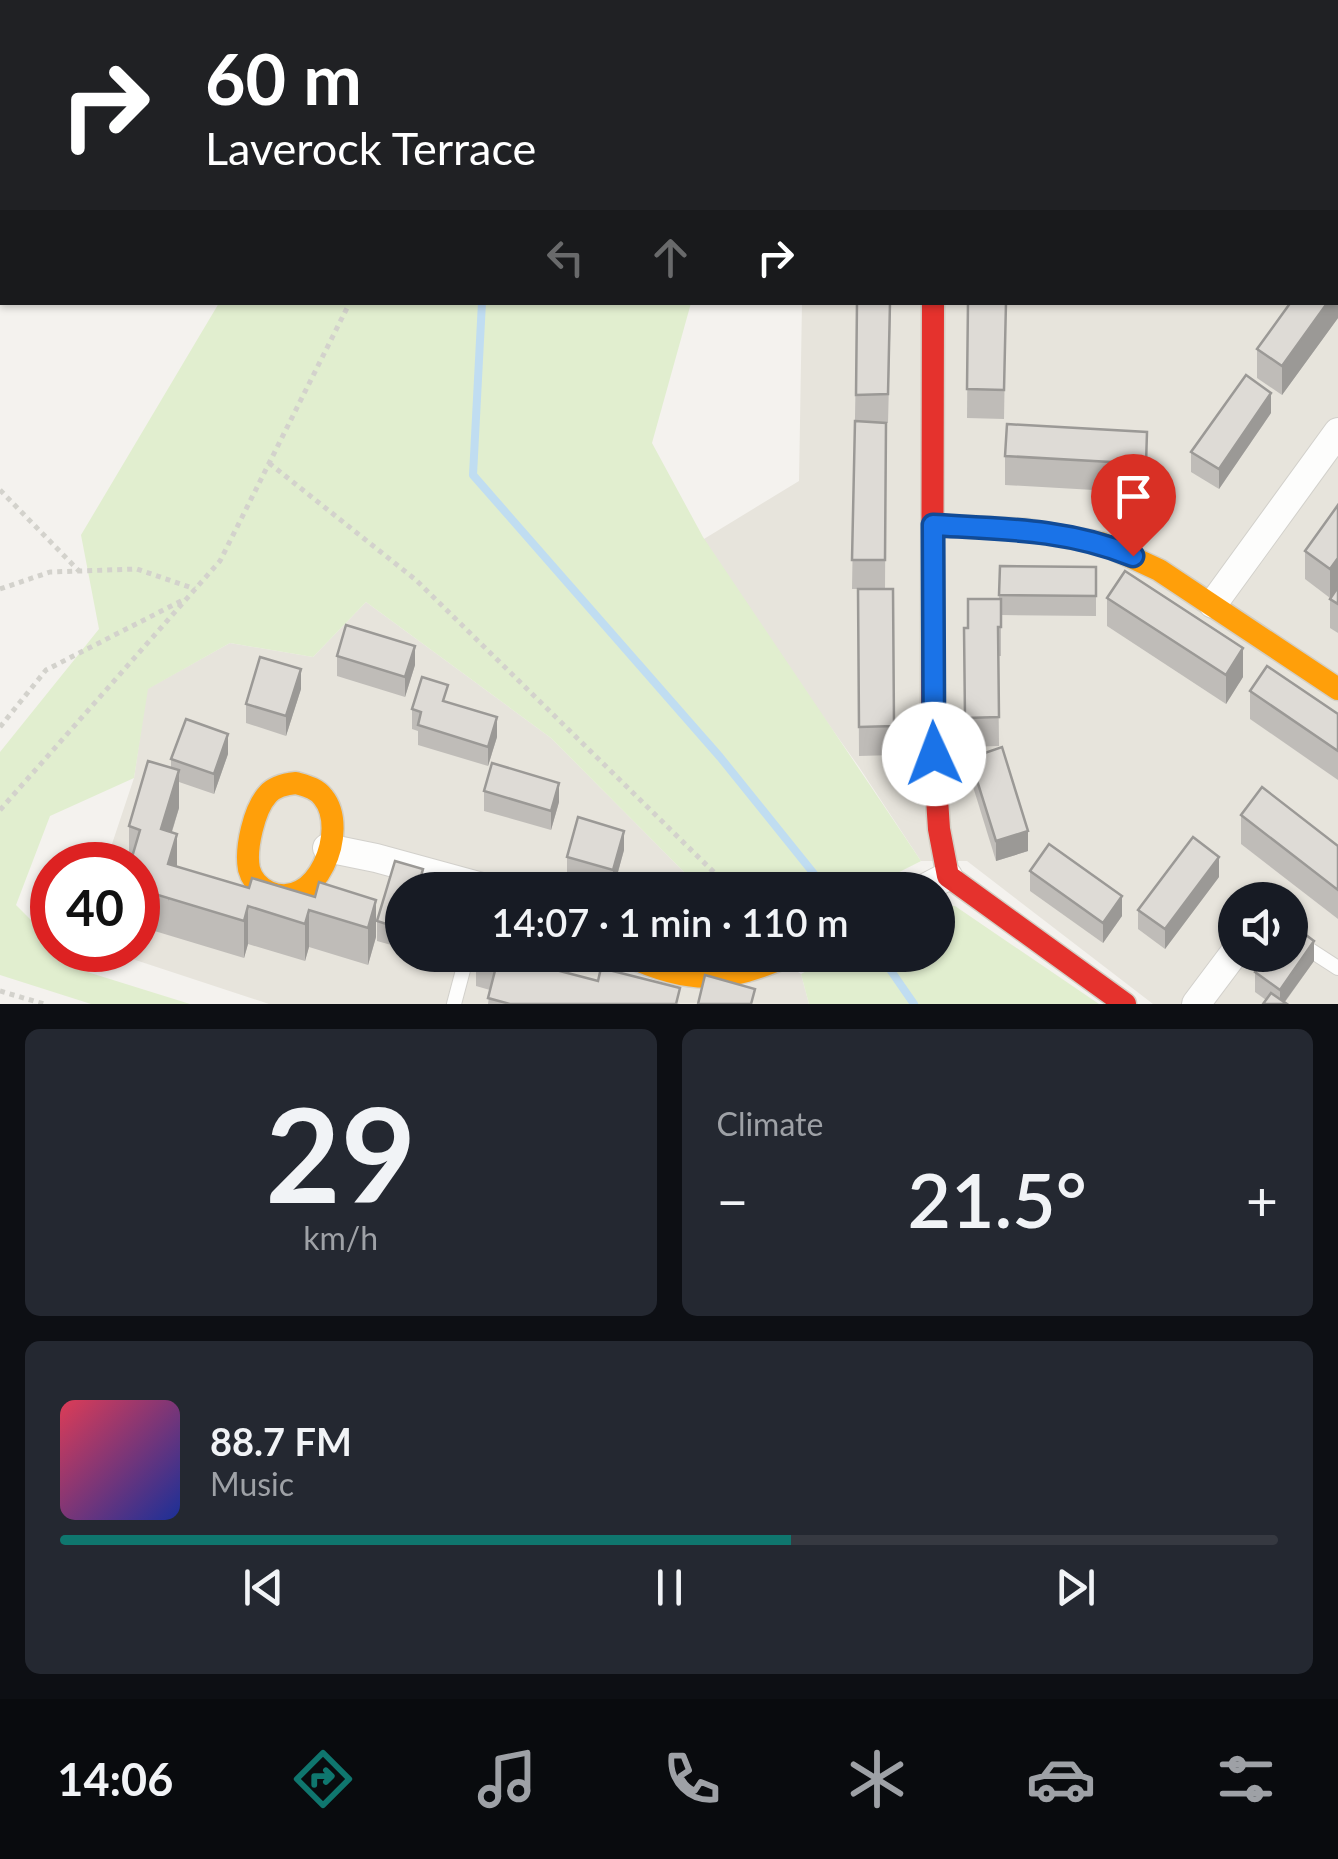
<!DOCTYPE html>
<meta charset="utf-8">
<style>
:root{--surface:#171b24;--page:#242831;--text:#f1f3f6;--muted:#9ea1a6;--line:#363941;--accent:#0f766e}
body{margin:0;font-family:Lato,sans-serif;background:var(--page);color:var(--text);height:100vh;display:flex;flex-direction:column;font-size:38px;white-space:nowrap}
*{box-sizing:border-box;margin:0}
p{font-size:32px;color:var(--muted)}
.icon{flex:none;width:55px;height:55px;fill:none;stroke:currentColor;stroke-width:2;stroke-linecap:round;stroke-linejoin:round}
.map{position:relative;height:1004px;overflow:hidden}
.side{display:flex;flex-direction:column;gap:25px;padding:25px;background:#0d0f14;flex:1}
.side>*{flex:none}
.banner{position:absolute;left:0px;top:0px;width:1340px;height:305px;box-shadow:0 2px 8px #0004;background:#202124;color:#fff;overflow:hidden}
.controls{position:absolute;left:1218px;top:882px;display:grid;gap:20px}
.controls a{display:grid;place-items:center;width:90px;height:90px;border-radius:50%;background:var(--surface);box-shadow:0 2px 8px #0004;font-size:50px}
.speed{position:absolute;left:30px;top:842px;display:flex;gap:20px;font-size:50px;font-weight:700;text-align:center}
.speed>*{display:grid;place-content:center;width:130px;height:130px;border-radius:50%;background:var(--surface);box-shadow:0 2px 8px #0004;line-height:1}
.speed .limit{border:15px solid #d22;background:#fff;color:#111}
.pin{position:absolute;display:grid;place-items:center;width:85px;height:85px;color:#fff;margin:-102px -42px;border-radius:50% 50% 50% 0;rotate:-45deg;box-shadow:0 0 10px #0007}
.pin .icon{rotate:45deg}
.me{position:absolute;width:110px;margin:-55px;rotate:358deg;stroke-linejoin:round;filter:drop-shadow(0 0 8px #0008)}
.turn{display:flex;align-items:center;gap:35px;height:210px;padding:0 40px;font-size:45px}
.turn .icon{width:130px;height:130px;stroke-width:2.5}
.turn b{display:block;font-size:70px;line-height:85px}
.lanes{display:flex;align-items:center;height:95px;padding:0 40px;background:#0003;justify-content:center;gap:50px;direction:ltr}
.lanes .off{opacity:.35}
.big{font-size:75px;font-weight:600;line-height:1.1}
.side .tile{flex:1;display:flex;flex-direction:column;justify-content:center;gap:15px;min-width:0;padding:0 35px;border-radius:15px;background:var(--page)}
.side .dial{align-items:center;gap:0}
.dial b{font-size:130px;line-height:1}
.song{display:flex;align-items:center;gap:30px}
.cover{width:120px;height:120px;border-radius:15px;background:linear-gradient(135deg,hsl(350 70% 55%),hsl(230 70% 35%))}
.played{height:10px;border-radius:5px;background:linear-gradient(90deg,var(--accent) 60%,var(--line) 60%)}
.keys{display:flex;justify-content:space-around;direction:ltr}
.heat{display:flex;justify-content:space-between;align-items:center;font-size:55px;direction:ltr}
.side .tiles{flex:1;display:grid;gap:25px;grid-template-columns:1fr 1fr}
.tile:last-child{grid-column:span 2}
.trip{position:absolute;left:385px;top:872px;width:570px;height:100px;border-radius:50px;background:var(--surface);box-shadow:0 2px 8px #0004;font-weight:600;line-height:100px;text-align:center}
.dock{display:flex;height:160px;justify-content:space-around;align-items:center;background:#090b0e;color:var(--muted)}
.dock .icon{width:70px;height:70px}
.dock .on{color:var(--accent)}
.dock b{font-size:45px;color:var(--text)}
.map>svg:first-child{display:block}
</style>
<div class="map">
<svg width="1338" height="1004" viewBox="0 0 1338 1004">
<rect width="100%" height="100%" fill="#f4f2ee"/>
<!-- residential -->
<g fill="#e7e4dc" fill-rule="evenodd">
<path d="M756,0H1338V1004H1153L967,861H921L859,767L699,542L799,481L802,303L1338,302V2ZM1235,900H1290V955H1235Z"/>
<path d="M366,602L551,738L702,890H402V955H772L801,974L809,1004H269L105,950H138V865H105L134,778L147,689L230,643L313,657Z"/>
</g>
<!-- green -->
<g fill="#e1eecf">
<path d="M22,0H756V2H27Z"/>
<path d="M219,303H691L652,443L703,537L921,861L864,890H702L551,738L366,602L313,657L230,643L148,689L134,778L50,816L16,905L52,941V950H61L81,970L190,1004H91L0,975V752L99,629L81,535Z"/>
<path d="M938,905L955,906L1099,1004H809L801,974L837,955H938Z"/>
</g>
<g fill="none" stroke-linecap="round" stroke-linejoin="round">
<!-- stream -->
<g stroke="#c0ddf1" stroke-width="8">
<path d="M91,0L93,2"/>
<path d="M551,2V0"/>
<path d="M482,302L473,475L720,757L827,890"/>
<path d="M880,955L914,1004"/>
</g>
<!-- lane casing -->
<g stroke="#d2d0cb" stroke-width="16">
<g id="lane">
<path d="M1290,937L1338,968"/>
<path d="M454,1004L467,955"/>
</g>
</g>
<!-- street casing -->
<g stroke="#d2d0cb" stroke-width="30">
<g id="street">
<path d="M917,0L918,2"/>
<path d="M1301,2L1303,0"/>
<path d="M1213,604L1338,432"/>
<path d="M327,848L376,858L493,890"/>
<path d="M921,890L948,876"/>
<path d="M1196,1004L1235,952"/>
</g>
</g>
<!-- slow casing -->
<g stroke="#d3cfc5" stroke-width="25">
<g id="slow">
<path d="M933,525L1027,530L1101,543L1159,570L1338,689"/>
<path d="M296,783C306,786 316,788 323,797C350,830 316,913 269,892C258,887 252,880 249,869C245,849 254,809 268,794C275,786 286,784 296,783Z"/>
<path d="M626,955C690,985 726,983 790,955"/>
</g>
</g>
<!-- jam casing -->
<g stroke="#d3cfc5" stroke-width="25">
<path id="jam" d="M933,302L932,723L939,829L948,876L1125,1004"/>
</g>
<!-- path -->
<g stroke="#d3d2cc" stroke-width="5" stroke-dasharray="5 5" stroke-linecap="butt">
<path d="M387,0V2"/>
<path d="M269,463L416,580L732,890"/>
<path d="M0,490L79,571"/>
<path d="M0,589L50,572L137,569L195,589"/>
<path d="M0,727L46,670L183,600"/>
<path d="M0,810L220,561L350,302"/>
<path d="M0,991L44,1004"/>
</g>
<!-- lane -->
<use href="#lane" stroke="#fdfdfc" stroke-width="14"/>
<!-- street -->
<use href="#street" stroke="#fdfdfc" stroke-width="28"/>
<!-- slow -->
<use href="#slow" stroke="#ff9f0a" stroke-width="22"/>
<!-- jam -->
<use href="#jam" stroke="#e5322d" stroke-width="22"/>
</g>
<!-- wall -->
<g fill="#bfbcb8">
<path d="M1338,238V318L1282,395L1257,378V349Z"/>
<path d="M857,302H891L888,423H886L885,589H893L894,755L859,756L858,589H863H852Z"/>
<path d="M968,302H1006L1004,419L967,418Z"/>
<path d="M1271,413L1219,489L1191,472V452Z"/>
<path d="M1005,456L1147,461L1146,493L1005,485Z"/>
<path d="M1338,505L1330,598L1305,579V551Z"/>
<path d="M1000,566L1096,567V616L1001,615V656H998L999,746L965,747L964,628H968L999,599Z"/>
<path d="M1338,587V633L1330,628V599Z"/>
<path d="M1107,598L1243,677L1226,704L1107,626Z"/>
<path d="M337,656L415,665L405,697L337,676Z"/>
<path d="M301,689L286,736L246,723V704Z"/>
<path d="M1250,691L1338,714V780L1250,719Z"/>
<path d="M448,702L497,737L488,766L418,745V731L412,729V709Z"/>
<path d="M228,754L214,794L179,782V808L172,832L177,867L249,888L315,897L376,900V937L368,965L309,947L305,961L248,944L244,958L138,926V865L129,863V826L171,768V759Z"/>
<path d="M970,758L1028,851L996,861L970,777Z"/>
<path d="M484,791L559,802L551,830L484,811Z"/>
<path d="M1241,815L1338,846V919L1241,844Z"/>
<path d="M624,850L613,890L567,876V857Z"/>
<path d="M1030,871L1122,916L1103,943L1030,891Z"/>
<path d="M1219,877L1165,949L1138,929V910Z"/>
<path d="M402,890V948L377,941V921Z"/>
<path d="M476,955H549L546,967L680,1004H488L490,990L476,986Z"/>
<path d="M1314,961L1285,1002L1266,1000L1255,992V972Z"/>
</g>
<!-- shaded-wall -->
<g fill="#9b9996">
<path d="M1217,0H1238V2H1216Z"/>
<path d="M1338,290V318L1282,395V366L1328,302H1338Z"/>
<path d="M1271,393V413L1219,489V469Z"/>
<path d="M1338,558V587L1330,598V569Z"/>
<path d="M415,646V665L405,697V677Z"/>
<path d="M1243,648V677L1226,704V675Z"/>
<path d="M301,669V689L286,736V716Z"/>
<path d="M497,717V737L488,766V747Z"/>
<path d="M228,734V754L214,794V774Z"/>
<path d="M179,770V808L161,866V829Z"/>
<path d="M559,783V802L551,830V811Z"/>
<path d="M624,831V850L613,890V870Z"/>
<path d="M1028,831V851L996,861V841Z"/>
<path d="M177,834V871L168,901V864Z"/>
<path d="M1219,857V877L1165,949V929Z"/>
<path d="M423,869V890H417Z"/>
<path d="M1122,896V916L1103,943V923Z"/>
<path d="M376,900V937L368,965V928Z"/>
<path d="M248,906V944L244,958V921Z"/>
<path d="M309,910V947L305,961V924Z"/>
<path d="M1314,941V961L1283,1004H1280V990Z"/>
<path d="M540,955H549L537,1002V965Z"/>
</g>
<!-- building -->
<g fill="#dedbd6" stroke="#9b9996" stroke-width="2.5">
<path d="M840,0H876L877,2H841Z"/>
<path d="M958,0H995L996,2H959Z"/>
<path d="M1178,0H1217L1216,2H1176Z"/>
<path d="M857,302H890L888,394L856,395Z"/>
<path d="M968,302H1006L1004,390L967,389Z"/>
<path d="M1291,302H1328L1282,366L1257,349Z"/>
<path d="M1246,375L1271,393L1219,469L1191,452Z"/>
<path d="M855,421L886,423L885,560H852Z"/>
<path d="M1007,424L1147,432L1146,464L1005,456Z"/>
<path d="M1338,505V558L1330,569L1305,551Z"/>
<path d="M1000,566L1096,567V596L999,595Z"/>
<path d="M1125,571L1243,648L1226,675L1107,598Z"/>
<path d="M1338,587V604L1330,599Z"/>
<path d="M858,589H893L894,726L859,727Z"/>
<path d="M968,599H1001V627H998L999,717L965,718L964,628H968Z"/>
<path d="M346,625L415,646L405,677L337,656Z"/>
<path d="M260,657L301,669L286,716L246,704Z"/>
<path d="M1267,666L1338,714V751L1250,691Z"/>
<path d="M422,677L448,685L443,701L497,717L488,747L418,725L421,712L412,709Z"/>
<path d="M186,719L228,734L214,774L171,759Z"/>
<path d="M1002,747L1028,831L996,841L970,758Z"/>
<path d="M148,761L179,770L161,829L177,834L168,864L249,888L252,878L315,897L319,882L376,900L368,928L309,910L305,924L248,906L244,921L138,889L143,868L138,867V865L130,864L140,830L129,826Z"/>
<path d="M492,763L559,783L551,811L484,791Z"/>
<path d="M1262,787L1338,846V890L1241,815Z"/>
<path d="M578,817L624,831L613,870L567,857Z"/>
<path d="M1193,837L1219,857L1165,929L1138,910Z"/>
<path d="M1049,844L1122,896L1103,923L1030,871Z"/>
<path d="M395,861L423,869L417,890H402V929L377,921Z"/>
<path d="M493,881L526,890H491Z"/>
<path d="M1290,923L1314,941L1280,990L1255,972L1267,955H1290Z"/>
<path d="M499,955H540L537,965L598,981L601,968L680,988L676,1004H510L488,998Z"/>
<path d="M705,975L755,989L751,1004H698Z"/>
<path d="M1271,993L1287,1004H1263Z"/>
</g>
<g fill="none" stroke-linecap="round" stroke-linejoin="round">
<!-- route casing -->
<g stroke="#114b97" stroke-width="25">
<path id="route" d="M934,754L933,525C1002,529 1068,529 1133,556"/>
</g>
<!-- route -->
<use href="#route" stroke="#1a73e8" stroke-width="18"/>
</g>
</svg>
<div class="controls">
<a><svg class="icon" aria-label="sound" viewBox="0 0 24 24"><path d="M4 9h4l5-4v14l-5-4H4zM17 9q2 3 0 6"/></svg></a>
</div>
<div class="speed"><div class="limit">40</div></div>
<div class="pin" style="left:1133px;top:556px;background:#d93025"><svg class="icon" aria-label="arrive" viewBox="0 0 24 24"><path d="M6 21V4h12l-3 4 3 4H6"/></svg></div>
<svg class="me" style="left:934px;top:754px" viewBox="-20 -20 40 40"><circle r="19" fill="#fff"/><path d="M0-13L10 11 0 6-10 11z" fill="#1a73e8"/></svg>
<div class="trip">14:07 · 1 min · 110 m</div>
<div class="banner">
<div class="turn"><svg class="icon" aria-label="right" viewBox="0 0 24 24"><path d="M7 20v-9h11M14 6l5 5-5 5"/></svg><div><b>60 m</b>Laverock Terrace</div></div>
<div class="lanes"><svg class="icon off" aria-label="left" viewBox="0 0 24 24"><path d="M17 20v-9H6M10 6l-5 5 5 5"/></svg><svg class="icon off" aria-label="ahead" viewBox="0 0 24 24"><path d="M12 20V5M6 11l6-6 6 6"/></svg><svg class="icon" aria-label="right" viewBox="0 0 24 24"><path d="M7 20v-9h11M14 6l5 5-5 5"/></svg></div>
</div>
</div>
<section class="side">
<div class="tiles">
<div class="tile dial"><b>29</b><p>km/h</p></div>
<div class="tile"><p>Climate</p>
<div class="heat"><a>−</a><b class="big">21.5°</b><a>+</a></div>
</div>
<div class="tile">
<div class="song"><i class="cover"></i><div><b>88.7 FM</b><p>Music</p></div></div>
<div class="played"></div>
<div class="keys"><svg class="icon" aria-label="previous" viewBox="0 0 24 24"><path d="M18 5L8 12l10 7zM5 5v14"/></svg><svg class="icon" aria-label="pause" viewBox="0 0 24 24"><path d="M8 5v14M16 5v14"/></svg><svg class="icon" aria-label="next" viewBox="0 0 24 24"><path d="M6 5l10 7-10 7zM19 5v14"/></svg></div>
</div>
</div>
</section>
<nav class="dock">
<b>14:06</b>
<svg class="icon on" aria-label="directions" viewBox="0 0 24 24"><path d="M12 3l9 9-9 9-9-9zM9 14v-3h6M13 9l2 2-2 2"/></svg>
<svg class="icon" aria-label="music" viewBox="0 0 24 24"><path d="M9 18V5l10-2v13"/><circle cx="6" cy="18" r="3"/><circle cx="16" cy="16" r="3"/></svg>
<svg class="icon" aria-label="phone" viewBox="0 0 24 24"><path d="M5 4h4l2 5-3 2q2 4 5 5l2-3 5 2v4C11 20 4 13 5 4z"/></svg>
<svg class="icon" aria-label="climate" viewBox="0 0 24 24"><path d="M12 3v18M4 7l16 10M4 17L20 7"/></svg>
<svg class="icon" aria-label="car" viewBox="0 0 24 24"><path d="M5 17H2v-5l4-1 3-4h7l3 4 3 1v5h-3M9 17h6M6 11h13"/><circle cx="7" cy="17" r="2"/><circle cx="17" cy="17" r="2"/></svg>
<svg class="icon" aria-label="filters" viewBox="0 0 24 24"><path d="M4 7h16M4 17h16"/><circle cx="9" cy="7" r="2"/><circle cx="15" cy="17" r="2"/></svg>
</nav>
